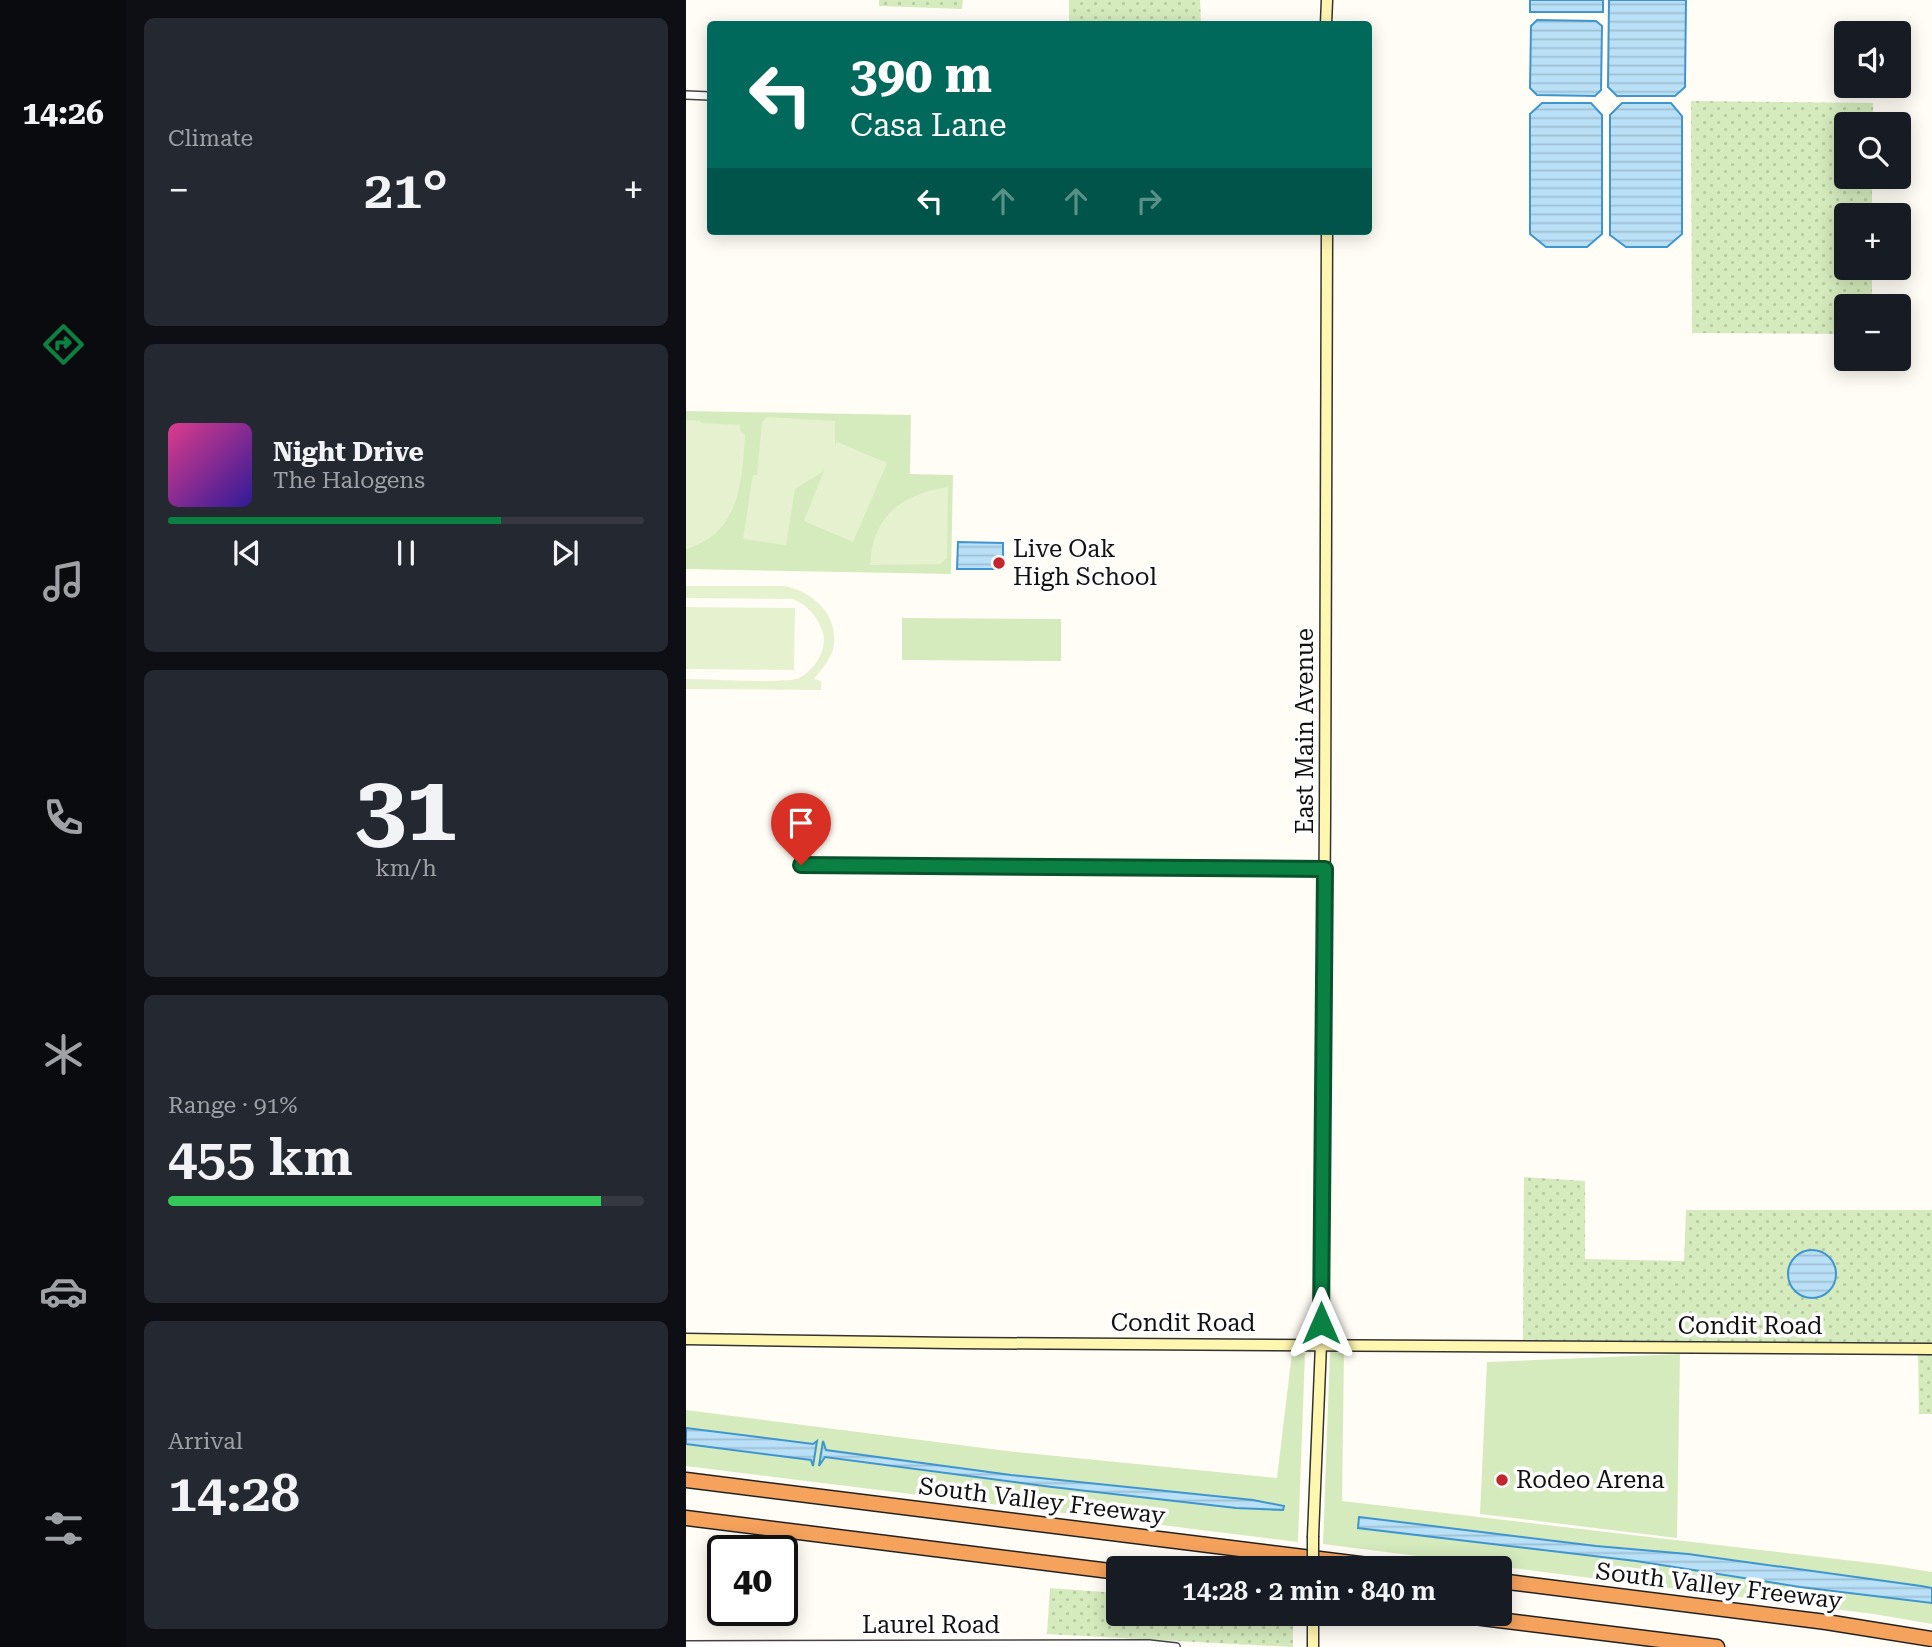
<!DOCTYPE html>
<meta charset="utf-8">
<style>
:root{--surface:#171b24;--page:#242831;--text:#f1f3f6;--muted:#9ea1a6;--line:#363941;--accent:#0b8043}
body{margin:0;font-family:"Roboto Serif",serif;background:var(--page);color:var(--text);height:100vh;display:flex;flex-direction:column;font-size:26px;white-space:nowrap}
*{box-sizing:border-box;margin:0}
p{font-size:23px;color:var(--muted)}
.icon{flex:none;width:38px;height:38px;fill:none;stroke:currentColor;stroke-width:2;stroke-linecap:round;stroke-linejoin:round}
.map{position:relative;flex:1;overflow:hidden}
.details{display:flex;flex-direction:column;gap:18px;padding:18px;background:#0d0f14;width:560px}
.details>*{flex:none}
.banner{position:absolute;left:21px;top:21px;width:665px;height:214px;border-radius:7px;box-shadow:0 4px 18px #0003;background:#00695c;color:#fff;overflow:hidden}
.controls{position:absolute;left:1148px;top:21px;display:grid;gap:14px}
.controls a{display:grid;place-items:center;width:77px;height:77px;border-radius:7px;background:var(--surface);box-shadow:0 4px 18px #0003;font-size:35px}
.speed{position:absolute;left:21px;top:1535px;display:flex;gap:14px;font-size:35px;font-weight:700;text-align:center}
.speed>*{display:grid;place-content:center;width:91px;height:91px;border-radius:50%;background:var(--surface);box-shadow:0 4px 18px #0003;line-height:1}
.speed .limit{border:4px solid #111;border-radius:10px;background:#fff;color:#111}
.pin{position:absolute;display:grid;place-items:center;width:60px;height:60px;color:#fff;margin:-72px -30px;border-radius:50% 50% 50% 0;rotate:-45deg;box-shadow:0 0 7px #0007}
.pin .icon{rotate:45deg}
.me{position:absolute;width:77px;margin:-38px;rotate:0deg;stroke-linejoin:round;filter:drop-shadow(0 0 5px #0008)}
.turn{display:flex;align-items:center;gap:24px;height:147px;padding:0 28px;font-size:32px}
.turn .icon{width:91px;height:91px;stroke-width:2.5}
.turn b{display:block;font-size:49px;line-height:60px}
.lanes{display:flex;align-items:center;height:66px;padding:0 28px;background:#0003;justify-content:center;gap:35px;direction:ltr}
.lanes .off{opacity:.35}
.big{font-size:52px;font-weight:600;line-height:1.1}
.details .card{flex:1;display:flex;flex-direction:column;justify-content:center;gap:10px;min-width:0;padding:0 24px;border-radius:10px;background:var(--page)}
.details .dial{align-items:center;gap:0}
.dial b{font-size:91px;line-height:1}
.song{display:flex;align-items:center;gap:21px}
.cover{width:84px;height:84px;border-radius:10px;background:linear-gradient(135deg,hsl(330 70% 55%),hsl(250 70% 35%))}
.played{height:7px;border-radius:4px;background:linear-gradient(90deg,var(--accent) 70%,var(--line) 70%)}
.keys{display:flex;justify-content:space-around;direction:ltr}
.heat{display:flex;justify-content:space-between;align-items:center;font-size:38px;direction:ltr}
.charge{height:10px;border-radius:5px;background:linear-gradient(90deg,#34c759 91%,var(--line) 0)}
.trip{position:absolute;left:420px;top:1556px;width:406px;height:70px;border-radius:7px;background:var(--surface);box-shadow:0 4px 18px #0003;font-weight:600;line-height:70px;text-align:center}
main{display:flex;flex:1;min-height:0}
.tabs{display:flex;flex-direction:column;width:126px;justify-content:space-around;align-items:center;background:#090b0e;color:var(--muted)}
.tabs .icon{width:49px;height:49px}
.tabs .selected{color:var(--accent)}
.tabs b{font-size:32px;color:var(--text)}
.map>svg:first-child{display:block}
</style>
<main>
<nav class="tabs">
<b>14:26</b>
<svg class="icon selected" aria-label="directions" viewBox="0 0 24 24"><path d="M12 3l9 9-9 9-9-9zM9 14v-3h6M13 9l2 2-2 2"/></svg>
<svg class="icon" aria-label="music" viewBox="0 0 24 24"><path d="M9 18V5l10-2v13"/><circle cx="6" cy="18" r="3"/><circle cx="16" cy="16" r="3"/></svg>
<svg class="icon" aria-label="phone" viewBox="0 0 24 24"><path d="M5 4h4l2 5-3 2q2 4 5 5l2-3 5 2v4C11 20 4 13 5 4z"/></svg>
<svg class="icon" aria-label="climate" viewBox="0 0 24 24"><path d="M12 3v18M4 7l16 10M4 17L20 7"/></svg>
<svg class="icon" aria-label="car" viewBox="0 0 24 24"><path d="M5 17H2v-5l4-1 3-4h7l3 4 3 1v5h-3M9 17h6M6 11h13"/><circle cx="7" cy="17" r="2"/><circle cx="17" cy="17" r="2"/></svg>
<svg class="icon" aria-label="filters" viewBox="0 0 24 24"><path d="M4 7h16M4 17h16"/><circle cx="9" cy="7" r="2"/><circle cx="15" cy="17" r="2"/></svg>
</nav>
<section class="details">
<div class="card"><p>Climate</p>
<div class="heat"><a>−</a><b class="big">21°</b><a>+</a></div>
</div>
<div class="card">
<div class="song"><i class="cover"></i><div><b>Night Drive</b><p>The Halogens</p></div></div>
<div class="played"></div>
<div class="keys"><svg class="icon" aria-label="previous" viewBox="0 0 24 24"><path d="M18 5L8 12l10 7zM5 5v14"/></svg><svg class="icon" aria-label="pause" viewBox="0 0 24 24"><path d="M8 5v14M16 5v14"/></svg><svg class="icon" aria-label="next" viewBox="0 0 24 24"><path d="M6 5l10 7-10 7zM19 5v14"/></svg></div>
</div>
<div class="card dial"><b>31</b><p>km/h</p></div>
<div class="card"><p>Range · 91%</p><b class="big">455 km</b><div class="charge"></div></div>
<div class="card"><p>Arrival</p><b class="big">14:28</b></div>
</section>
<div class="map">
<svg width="1246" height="1647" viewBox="0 0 1246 1647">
<defs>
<pattern id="grass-dots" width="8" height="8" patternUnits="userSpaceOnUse" patternTransform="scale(1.75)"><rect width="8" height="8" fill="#d5ebbd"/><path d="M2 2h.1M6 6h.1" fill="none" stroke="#b6c8a1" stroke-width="1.8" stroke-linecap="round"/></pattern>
<pattern id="water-rules" width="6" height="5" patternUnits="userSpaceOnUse" patternTransform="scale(1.75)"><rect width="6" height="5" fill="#b9e0f7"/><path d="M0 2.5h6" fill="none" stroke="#9ebfd3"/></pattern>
</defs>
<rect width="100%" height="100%" fill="#fffdf5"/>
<!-- grass -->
<g fill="url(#grass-dots)">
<path d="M193,0H277L276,9L193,6Z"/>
<path d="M383,0H514L515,24H383Z"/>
<path d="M1005,101L1187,103V124H1160V177H1186V215H1160V268H1186V306H1160V334L1006,333Z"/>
<path d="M838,1177L899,1181V1259L998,1261L1000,1210H1246V1414H1233L1232,1349L837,1344Z"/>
<path d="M364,1588L432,1593V1614H607V1647L361,1634Z"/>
</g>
<!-- park -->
<g fill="#d5ebbd">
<path d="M0,411L225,415L224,474L267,475L265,574L0,569Z"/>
<path d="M216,618L375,619V661L216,660Z"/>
<path d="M644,1352L658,1353L656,1501L1202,1565L1246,1572V1624L1188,1614L637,1544Z"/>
<path d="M606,1353H619L612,1542L0,1466V1410L329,1452L591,1478Z"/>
<path d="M994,1354L991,1538L794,1514L801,1362Z"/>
</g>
<!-- pitch -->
<g fill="#e6f2cf">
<path d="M81,417L149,421V446L151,442L201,463L167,542L118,521L138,471L109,489L100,545L57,539L67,475H71L76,422Z"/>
<path d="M0,420L14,421L15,423L54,425V430L59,435C56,482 54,533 0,549Z"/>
<path d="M262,487L261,558L254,564L184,565C186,516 216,494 262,487Z"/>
<path d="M0,586H98C126,591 152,614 148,645C146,658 136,669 128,679L135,681V690L0,689V679C19,679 101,684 113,678C129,670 141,650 137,633C132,617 122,605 106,599L0,598Z"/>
<path d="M0,607L109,608L108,670L0,669Z"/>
</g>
<!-- water -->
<g fill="url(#water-rules)" stroke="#3f96cf" stroke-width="2">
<rect x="844" y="0" width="73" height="12"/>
<path d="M923,0H1000L999,87L989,96H931L922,87Z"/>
<path d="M851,20L910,21L916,26L915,90L909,96L851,95L844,88L845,26Z"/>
<path d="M856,103H905L916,115V234L901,247H860L844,234V114Z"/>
<path d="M936,103H985L996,116V234L981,247H940L924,235V115Z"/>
<path d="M272,542L317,543V569H271Z"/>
<circle cx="1126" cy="1274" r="24"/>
<path d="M0,1428L127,1444L131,1441L127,1466L125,1460L0,1444Z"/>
<path d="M137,1441L140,1450L325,1475L567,1500L598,1506L597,1510L550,1508L366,1487L139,1457L133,1466Z"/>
<path d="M673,1517L910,1546L1002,1554L1235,1586L1246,1588V1603L1114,1587L950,1561L672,1528Z"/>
</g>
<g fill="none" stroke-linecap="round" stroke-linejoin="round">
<!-- street casing -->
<g stroke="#444" stroke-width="10">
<g id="street">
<path d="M0,95L24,96"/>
<path d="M115,865L639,869"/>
<path d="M0,1645L463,1644L490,1647"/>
</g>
</g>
<!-- secondary casing -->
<g stroke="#333" stroke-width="13">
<g id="secondary">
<path d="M640,24L641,0"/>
<path d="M0,1339L269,1343L1246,1349"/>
<path d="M627,1536L635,1344L639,816L641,231"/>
<path d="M627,1614V1647"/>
</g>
</g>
<!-- highway casing -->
<g stroke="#222" stroke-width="17">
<g id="highway">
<path d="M0,1480L706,1568"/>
<path d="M0,1518L432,1572"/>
<path d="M814,1581L1140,1622L1246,1639"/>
<path d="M764,1614L1031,1647"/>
</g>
</g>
<!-- street -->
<use href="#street" stroke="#fff" stroke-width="7"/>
<!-- secondary -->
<use href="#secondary" stroke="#fff6b0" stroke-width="10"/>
<!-- highway -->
<use href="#highway" stroke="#f5a25d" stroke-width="14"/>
<!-- secondary-bridge casing -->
<g stroke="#333" stroke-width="13" stroke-linecap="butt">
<path id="secondary-bridge" d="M627,1568V1536"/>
</g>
<!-- secondary-bridge -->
<use href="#secondary-bridge" stroke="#fff6b0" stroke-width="10"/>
</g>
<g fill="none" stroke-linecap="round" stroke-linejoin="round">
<!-- route casing -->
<g stroke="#07532c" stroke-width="18">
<path id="route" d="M115,865L639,869L635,1323"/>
</g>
<!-- route -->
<use href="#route" stroke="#0b8043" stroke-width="12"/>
</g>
<!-- markers -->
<g fill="#c4262e" stroke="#fff" stroke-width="2.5">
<circle cx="313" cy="563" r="7"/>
<circle cx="816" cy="1480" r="7"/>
</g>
<g text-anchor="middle" stroke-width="7" stroke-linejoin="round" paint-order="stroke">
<!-- poi labels -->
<g font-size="24" fill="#111" stroke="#fff" text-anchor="start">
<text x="327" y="557">Live Oak<tspan x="327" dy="28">High School</tspan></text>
<text x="830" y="1488">Rodeo Arena</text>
</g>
<!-- street labels -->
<g font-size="24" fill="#111" stroke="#fff">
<text transform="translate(619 731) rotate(-90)" y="8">East Main Avenue</text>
<text x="497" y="1331">Condit Road</text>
<text x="1064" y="1334">Condit Road</text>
<text transform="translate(356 1501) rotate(7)" y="8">South Valley Freeway</text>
<text transform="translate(1033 1586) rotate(7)" y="8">South Valley Freeway</text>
<text x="245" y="1633">Laurel Road</text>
</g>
</g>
</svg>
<div class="controls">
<a><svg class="icon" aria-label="sound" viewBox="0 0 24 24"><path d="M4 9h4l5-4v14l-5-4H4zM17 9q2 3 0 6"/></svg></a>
<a><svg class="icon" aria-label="search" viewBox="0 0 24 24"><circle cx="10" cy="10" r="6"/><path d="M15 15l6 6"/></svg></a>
<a>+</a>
<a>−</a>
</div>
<div class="speed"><div class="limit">40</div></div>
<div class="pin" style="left:115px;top:865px;background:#d93025"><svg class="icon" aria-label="arrive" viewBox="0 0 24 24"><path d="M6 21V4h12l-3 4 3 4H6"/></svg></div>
<svg class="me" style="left:635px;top:1323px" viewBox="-20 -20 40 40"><path d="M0-17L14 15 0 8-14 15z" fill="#0b8043" stroke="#fff" stroke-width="4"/></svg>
<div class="trip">14:28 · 2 min · 840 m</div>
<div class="banner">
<div class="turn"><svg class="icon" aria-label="left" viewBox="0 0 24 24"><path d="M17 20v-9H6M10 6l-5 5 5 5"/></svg><div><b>390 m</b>Casa Lane</div></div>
<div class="lanes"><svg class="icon" aria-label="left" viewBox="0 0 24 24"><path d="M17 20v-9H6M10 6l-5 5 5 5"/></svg><svg class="icon off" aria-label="ahead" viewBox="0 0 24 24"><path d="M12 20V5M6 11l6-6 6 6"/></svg><svg class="icon off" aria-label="ahead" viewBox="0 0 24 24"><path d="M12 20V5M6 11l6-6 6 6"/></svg><svg class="icon off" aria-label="right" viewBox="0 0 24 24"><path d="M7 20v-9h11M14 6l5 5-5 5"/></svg></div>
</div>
</div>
</main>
